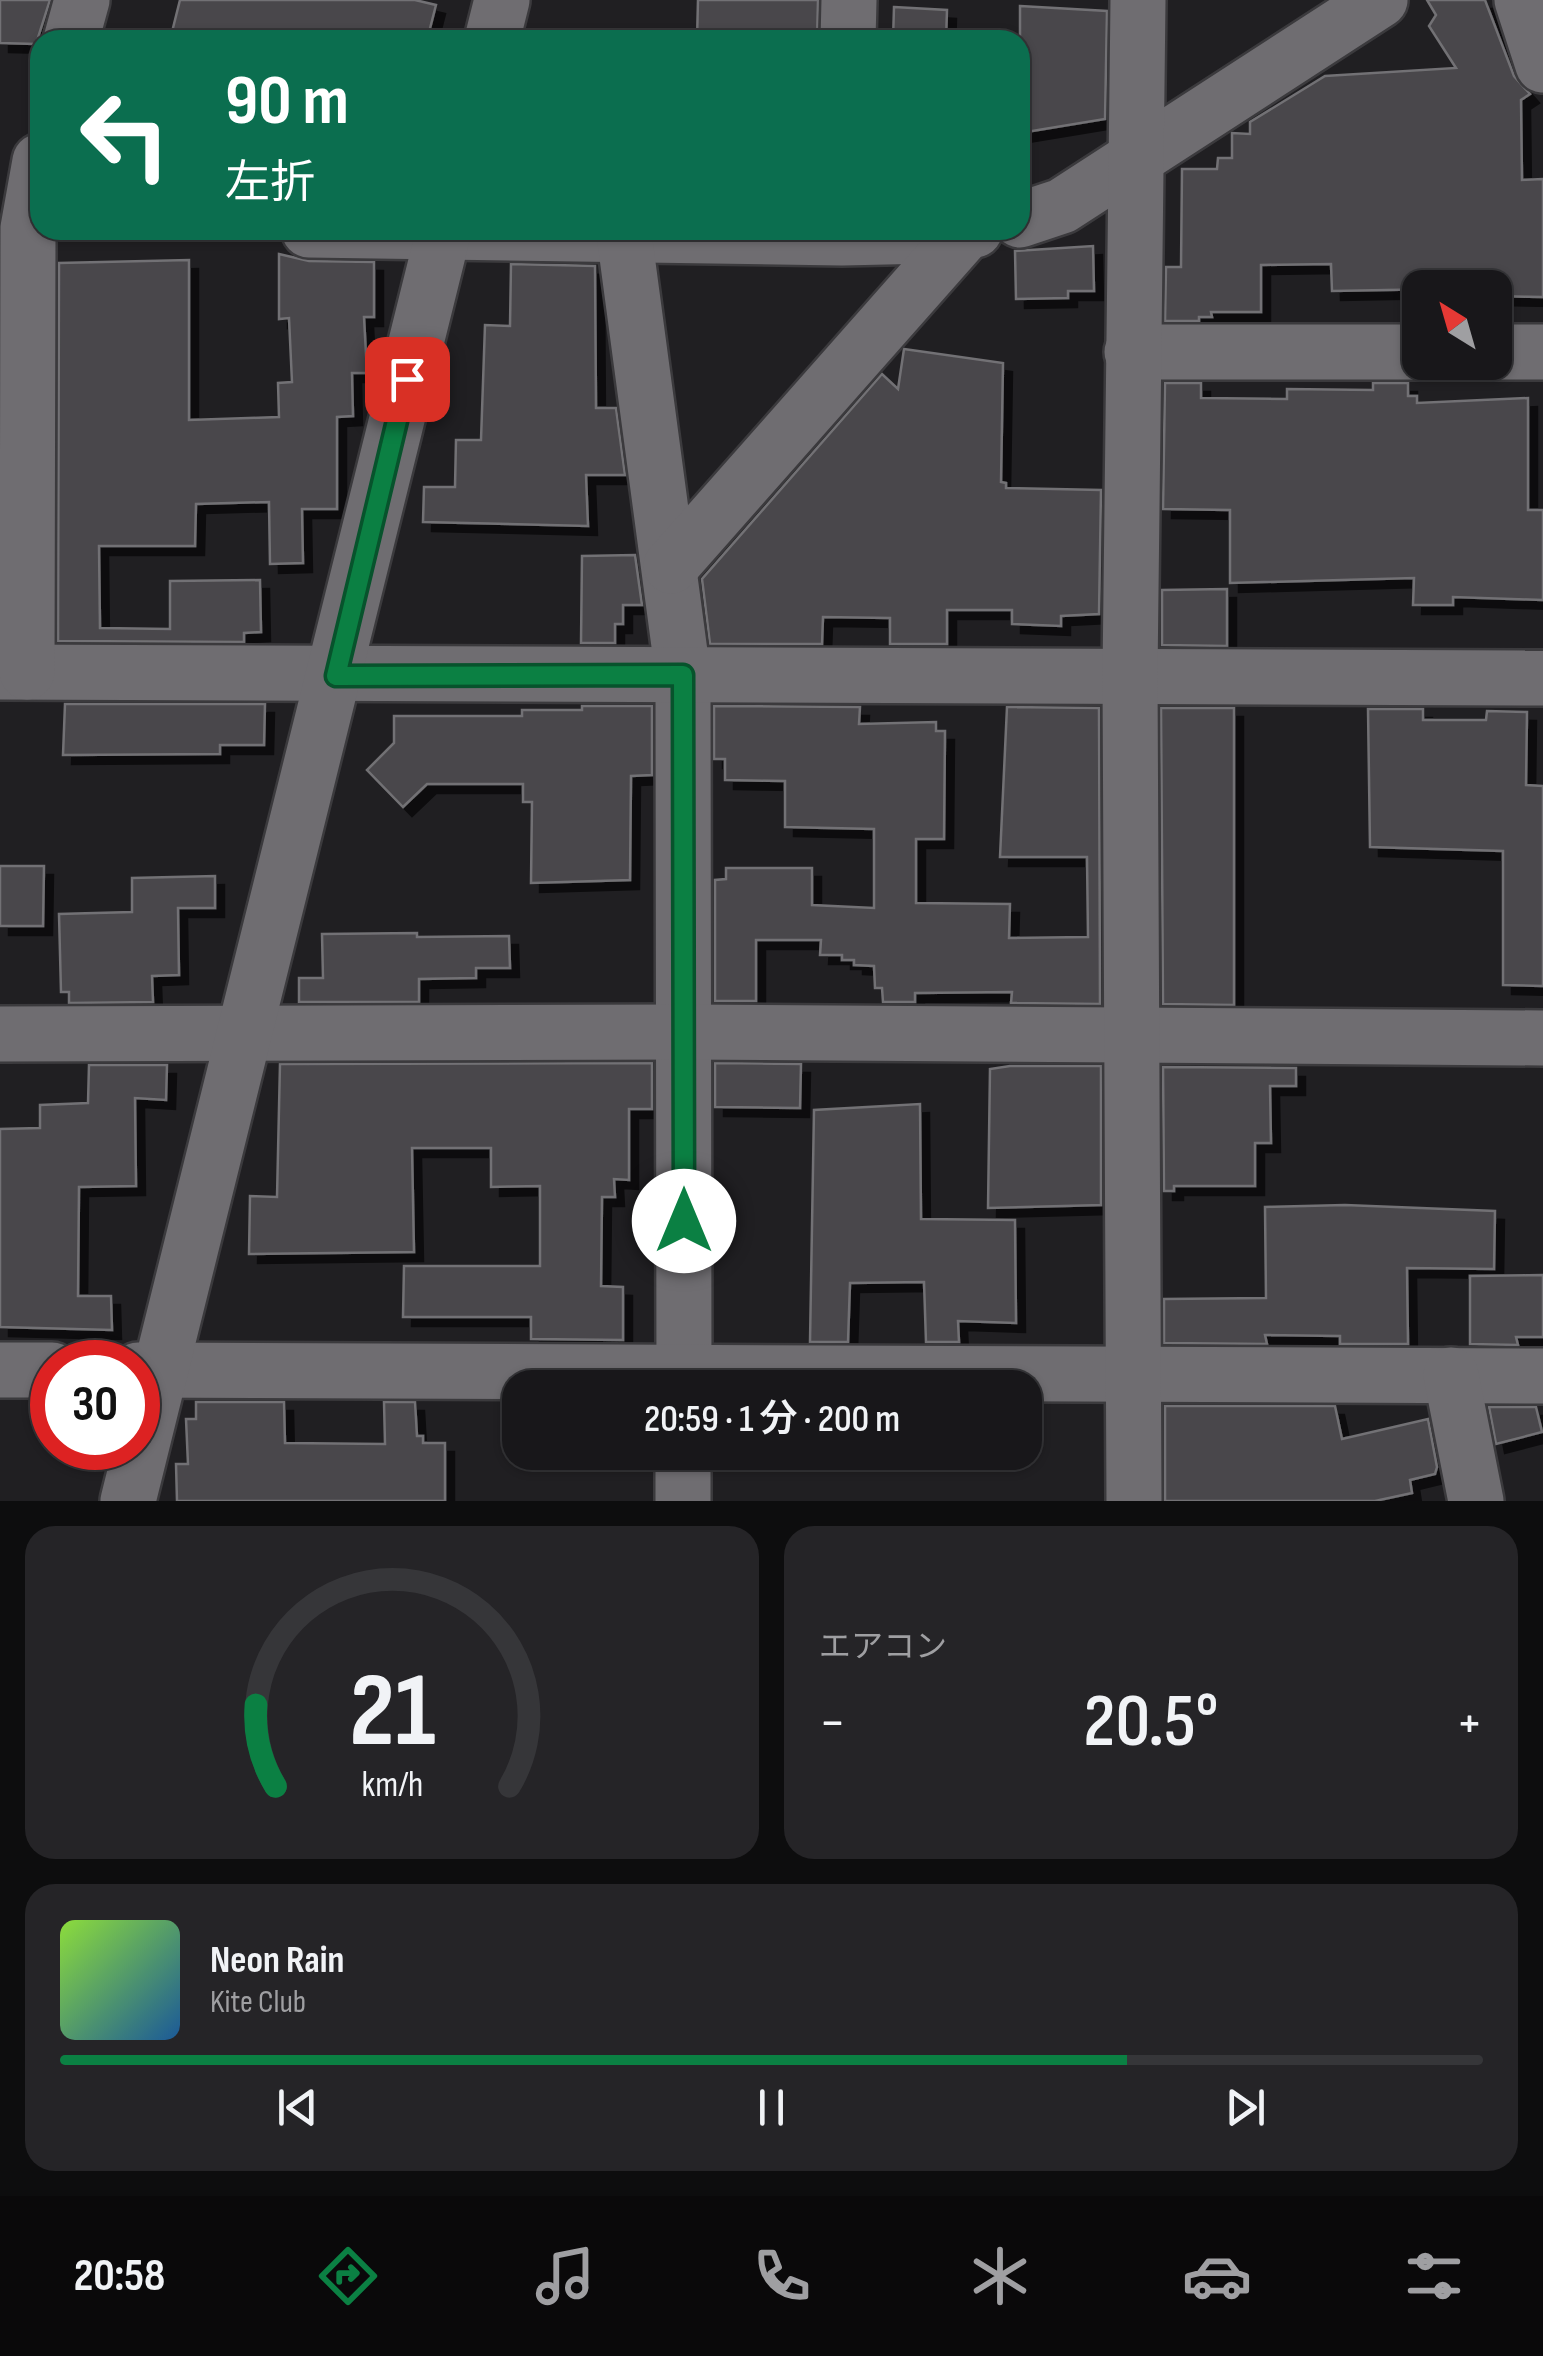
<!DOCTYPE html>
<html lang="ja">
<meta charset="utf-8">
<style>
:root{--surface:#18171a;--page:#252427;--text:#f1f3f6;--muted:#9f9fa2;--line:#363639;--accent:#0b8043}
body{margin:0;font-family:"Sofia Sans Condensed","Noto Sans JP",sans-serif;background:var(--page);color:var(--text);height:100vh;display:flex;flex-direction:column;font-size:38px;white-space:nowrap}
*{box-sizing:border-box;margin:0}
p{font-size:32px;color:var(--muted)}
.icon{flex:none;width:55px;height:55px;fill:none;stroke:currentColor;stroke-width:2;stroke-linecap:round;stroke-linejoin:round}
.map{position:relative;height:1501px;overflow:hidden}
.panel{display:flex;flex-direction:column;gap:25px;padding:25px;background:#0d0d0e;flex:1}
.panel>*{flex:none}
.hud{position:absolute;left:30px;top:30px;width:1000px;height:210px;border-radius:30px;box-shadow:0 2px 8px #0004,0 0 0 2px var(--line);background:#0b6e4f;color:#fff;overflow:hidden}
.needle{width:65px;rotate:323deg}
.buttons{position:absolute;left:1402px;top:270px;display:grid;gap:20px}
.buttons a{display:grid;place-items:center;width:110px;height:110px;border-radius:20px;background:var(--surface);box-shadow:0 2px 8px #0004,0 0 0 2px var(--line);font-size:50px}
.speed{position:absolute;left:30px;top:1340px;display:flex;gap:20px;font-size:50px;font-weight:700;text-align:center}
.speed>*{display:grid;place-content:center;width:130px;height:130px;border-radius:50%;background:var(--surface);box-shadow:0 2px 8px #0004,0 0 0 2px var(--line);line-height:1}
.speed .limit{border:15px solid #d22;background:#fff;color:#111}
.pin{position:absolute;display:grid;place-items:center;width:85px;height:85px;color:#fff;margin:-42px;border-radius:20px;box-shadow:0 5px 15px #0006}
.me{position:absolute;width:110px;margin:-55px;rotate:0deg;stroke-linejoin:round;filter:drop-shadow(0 0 8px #0008)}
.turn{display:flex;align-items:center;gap:35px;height:210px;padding:0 30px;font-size:45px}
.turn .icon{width:130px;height:130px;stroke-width:2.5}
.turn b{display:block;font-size:70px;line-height:85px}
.big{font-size:75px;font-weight:600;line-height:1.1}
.panel .widget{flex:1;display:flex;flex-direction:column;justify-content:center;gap:15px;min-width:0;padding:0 35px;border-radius:30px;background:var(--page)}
.panel .dial{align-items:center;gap:0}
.dial svg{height:260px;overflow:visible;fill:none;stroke:var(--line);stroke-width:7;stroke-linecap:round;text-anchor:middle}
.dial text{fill:var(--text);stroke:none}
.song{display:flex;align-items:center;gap:30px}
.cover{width:120px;height:120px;border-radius:15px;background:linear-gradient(135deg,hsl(90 70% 55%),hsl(210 70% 35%))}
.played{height:10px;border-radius:5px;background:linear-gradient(90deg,var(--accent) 75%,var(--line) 75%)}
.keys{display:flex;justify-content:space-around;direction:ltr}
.heat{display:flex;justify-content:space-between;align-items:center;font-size:55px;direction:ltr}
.panel .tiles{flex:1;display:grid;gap:25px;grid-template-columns:1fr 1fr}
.widget:last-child{grid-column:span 2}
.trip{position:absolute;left:502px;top:1370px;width:540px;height:100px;border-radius:30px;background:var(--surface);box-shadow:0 2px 8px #0004,0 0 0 2px var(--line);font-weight:600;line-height:100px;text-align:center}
.tab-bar{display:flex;height:160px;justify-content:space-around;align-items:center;background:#0a090a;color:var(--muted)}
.tab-bar .icon{width:70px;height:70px}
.tab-bar .current{color:var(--accent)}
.tab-bar b{font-size:45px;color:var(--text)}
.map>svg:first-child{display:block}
</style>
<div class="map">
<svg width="1543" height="1501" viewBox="0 0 1543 1501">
<defs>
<filter id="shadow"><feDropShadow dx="9" dy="9" stdDeviation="0" flood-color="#0009"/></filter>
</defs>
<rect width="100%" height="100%" fill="#201f22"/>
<!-- building -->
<g fill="#49474b" stroke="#727174" stroke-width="2.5" filter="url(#shadow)">
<path d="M0,0H50L36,44L0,43Z"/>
<path d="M180,0H415L436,5L427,40H170Z"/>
<path d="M698,0H818L817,40H697Z"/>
<path d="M1427,0H1485L1514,76L1530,94L1521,100L1522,180L1543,179V297L1495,296V288L1332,291L1331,264L1261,265V312H1211L1212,317H1199V321H1165L1166,267H1181L1182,169H1217L1218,158H1232V133L1250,134V122L1325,76L1456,68L1429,26L1436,15Z"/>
<path d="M1020,6L1107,11L1105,119L1020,133Z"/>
<path d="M894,7L947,10L946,40H893Z"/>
<path d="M1093,246L1094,291H1068V298L1016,299L1015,251Z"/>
<path d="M279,254L309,261L374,262V317H364L367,373H352L353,416L337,417V509H302L303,563L270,564L269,502L196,504L195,546H99L100,628L170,629V581L260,580L261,632L244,633V642L58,641L59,263L189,260V420L279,417L278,383L292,382L289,318L279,319Z"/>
<path d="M511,264L595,266L596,408H616L625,475H586L588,526L423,522L424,487H455L456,440H481L485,325L510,326Z"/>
<path d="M904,349L1003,363L1001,482L1006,483V488L1101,490L1099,614L1061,616V626L1012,624V610H947V644H890V618L823,617L822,644H710L702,579L882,374L898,389Z"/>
<path d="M1165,383H1201V398L1287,399V389L1373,390V383H1408V396H1417V403L1528,398V510H1543V600L1453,597V605H1413L1414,578L1230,583V510L1163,509Z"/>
<path d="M635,555L642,605H623V624H615V643H581L582,556Z"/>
<path d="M1227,589V646L1162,645V590Z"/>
<path d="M65,704H265L264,745H220V754L63,755Z"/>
<path d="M582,706H652V775L631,776L630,880L531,883L532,802H523V784H427L403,807L367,770L394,743V716H522V710H582Z"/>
<path d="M714,706L860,707L859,724L936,722V731H945L944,839H916V903L1010,904L1009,938L1088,937L1087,857H1000L1007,707L1099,708L1100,1004L1011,1003L1012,992L915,993V1002H883L882,988H875L874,966L854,965V960H842V955H820L821,940H756V1001H715V880L726,879V868H812V905L874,908V829L785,827V781L725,780V759H714Z"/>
<path d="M1161,708H1234V1005L1163,1004Z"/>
<path d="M1368,709H1423V720H1486L1487,711L1527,712L1526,785L1543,786V986L1503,985V851L1370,847Z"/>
<path d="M0,866H44L43,926H0Z"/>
<path d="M215,876V908H178L179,975L152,976L153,1002L69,1003V992H61L59,914L132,912V878Z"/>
<path d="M417,933V937L509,936L510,968H476V978L419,979V1002H299V978H323L322,934Z"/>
<path d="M652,1063V1109H629V1180L614,1179L615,1197H602L601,1286L623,1287V1340L531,1339V1317H403L404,1266H540V1186L491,1187V1148H412L414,1252L249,1254L250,1196L277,1197L280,1064Z"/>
<path d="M715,1063L801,1064L800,1108L715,1107Z"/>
<path d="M89,1065H167L166,1100L135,1098L136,1186L79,1187L78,1296H111L112,1330L0,1327V1129L40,1128V1105L88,1103Z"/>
<path d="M1010,1066H1101V1205L988,1208L990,1069Z"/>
<path d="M1163,1067L1296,1068V1086H1270L1271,1143H1255V1186H1174V1191H1164Z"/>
<path d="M920,1104L921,1219L1015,1220L1016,1323L958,1321L959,1342H926L924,1282L850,1283L848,1342H810L814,1110Z"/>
<path d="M1345,1205L1495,1211L1494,1269L1407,1268L1408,1344H1340V1336L1265,1335L1267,1344L1164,1343V1299L1266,1298L1265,1207Z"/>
<path d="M1543,1275V1337H1516L1518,1345L1470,1344V1276Z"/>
<path d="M196,1402H284L285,1443L385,1444L384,1402H415L417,1436H423V1443H445V1501H177L176,1464H188L186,1419H196Z"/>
<path d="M1165,1406H1335L1342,1439L1428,1419L1437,1467L1435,1474L1410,1480L1412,1493L1375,1501H1165Z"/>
<path d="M1489,1407H1536L1542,1432L1496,1444Z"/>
</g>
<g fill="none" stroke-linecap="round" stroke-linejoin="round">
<!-- minor casing -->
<g stroke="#3b3a3d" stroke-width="60">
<g id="minor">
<path d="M1522,0L1543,65"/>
<path d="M71,40L82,0"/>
<path d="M492,40L502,0"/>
<path d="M848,40L849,0"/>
<path d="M1020,220L1062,206L1380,0"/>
<path d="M309,230L842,238L929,236L975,230"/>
<path d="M624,234L683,675L684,1388"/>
<path d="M1132,352H1420"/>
<path d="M1495,352H1543"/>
<path d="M671,566L966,232"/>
<path d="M0,672L1543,678"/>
<path d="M27,672L28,228L40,161"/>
<path d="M0,1034L686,1032L1543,1038"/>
<path d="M0,1370H52"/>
<path d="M138,1370L1543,1376"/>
<path d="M1451,1375L1476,1501"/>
<path d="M128,1501L444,230"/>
<path d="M683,1501V1452"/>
<path d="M1134,1501L1130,676L1138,0"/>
</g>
</g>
<!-- minor -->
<use href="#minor" stroke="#6f6d71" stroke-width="55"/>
</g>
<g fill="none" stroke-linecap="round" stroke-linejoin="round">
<!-- route casing -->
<g stroke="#07532c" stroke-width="25">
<path id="route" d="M407,379L336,676L683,675L684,1221"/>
</g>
<!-- route -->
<use href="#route" stroke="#0b8043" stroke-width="18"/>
</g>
</svg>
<div class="buttons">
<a><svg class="needle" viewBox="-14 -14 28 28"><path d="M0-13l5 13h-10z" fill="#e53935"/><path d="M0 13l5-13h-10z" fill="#9f9fa2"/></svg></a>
</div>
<div class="speed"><div class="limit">30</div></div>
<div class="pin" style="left:407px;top:379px;background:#d93025"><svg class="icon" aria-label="arrive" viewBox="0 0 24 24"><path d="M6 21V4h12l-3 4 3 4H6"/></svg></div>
<svg class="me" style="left:684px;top:1221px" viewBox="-20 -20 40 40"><circle r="19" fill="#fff"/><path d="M0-13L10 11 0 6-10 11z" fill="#0b8043"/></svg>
<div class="trip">20:59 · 1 分 · 200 m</div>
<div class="hud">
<div class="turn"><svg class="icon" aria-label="left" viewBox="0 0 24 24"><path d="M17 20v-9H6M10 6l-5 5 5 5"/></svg><div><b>90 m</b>左折</div></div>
</div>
</div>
<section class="panel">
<div class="tiles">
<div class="widget dial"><svg viewBox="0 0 100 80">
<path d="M14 69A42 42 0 1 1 86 69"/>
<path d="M14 69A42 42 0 0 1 8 44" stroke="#0b8043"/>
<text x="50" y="56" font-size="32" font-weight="700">21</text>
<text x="50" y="72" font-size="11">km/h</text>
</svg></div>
<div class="widget"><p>エアコン</p>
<div class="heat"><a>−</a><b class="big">20.5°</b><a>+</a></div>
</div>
<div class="widget">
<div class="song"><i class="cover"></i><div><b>Neon Rain</b><p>Kite Club</p></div></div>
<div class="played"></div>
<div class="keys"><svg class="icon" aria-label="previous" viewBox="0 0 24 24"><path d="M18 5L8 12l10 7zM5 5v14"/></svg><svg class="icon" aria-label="pause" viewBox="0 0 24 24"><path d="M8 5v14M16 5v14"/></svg><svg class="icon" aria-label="next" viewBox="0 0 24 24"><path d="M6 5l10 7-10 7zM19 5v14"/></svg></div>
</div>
</div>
</section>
<nav class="tab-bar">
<b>20:58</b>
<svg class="icon current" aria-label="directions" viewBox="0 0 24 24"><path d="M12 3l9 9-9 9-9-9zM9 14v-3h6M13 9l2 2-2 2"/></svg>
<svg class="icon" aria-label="music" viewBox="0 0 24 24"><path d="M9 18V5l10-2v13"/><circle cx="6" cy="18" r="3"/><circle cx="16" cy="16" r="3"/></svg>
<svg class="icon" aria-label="phone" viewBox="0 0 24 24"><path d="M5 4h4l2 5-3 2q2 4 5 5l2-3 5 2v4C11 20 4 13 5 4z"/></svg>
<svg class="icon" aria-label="climate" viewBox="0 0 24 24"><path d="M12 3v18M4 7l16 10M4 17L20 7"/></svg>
<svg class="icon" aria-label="car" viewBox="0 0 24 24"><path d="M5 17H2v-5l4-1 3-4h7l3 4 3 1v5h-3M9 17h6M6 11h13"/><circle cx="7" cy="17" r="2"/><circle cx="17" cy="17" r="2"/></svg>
<svg class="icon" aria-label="filters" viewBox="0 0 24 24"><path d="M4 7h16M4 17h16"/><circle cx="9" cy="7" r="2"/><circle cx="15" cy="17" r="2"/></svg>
</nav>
